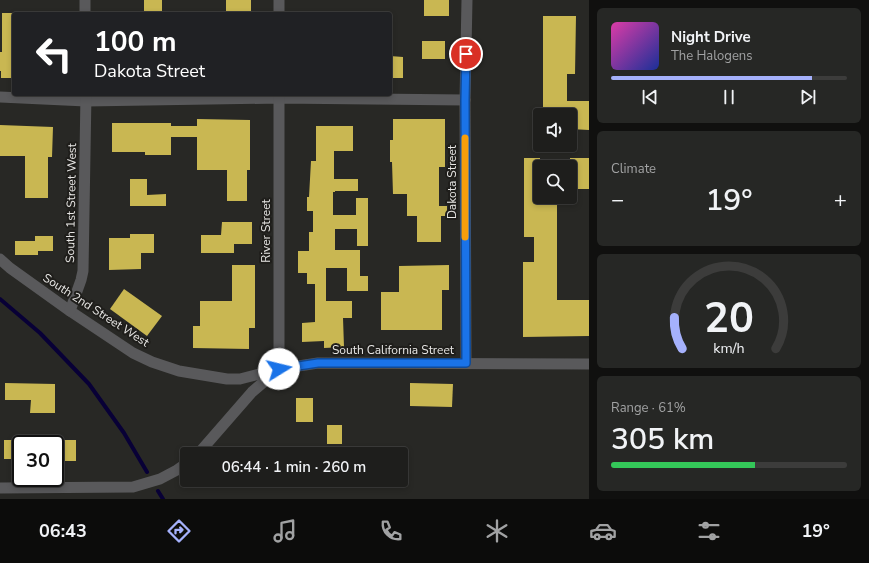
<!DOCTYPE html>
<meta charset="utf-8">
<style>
:root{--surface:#1e1e1c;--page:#262725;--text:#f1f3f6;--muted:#a1a2a3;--line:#3c3c3b;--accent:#a5b1fc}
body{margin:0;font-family:"Nunito Sans",sans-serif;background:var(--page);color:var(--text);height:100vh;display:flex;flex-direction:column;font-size:15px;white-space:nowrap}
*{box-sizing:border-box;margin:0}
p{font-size:13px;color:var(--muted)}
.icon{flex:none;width:22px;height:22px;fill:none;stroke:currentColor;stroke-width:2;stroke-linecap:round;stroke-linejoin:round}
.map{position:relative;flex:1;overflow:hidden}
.details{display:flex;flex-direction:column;gap:8px;padding:8px;background:#10100f;width:280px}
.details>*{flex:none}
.guide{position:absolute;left:12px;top:12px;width:380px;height:84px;border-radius:4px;box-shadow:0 2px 6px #0003,0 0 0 1px var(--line);background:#202124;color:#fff;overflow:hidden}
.controls{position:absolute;left:533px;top:108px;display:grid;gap:8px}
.controls a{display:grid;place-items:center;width:44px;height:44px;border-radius:4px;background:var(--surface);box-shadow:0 2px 6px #0003,0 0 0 1px var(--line);font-size:20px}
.speed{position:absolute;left:12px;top:435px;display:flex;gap:8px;font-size:20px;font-weight:700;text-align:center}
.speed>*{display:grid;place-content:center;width:52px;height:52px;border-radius:50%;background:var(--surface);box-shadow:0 2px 6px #0003,0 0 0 1px var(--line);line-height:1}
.speed .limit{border:2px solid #111;border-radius:6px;background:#fff;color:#111}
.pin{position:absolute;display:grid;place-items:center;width:34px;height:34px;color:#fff;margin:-17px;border:2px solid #fff;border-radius:50%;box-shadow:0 1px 4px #0007}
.me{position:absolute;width:44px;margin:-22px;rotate:81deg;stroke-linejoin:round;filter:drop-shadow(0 0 3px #0008)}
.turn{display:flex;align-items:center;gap:14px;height:84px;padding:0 16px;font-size:18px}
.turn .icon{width:52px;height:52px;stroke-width:2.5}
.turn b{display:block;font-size:28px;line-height:34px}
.big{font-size:30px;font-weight:600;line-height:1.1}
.details .widget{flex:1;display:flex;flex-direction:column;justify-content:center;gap:6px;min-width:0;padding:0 14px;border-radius:6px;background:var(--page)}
.details .dial{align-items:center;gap:0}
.dial svg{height:104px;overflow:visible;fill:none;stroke:var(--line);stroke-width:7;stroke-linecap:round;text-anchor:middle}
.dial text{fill:var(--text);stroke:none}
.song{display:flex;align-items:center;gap:12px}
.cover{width:48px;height:48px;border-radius:6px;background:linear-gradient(135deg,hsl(320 70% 55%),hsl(230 70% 35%))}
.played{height:4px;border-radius:2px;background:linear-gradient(90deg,var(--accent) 85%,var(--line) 85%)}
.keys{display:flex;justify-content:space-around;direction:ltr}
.heat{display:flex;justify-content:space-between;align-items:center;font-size:22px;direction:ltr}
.charge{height:6px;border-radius:3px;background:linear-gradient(90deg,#34c759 61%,var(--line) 0)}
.trip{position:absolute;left:180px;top:447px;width:228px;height:40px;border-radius:4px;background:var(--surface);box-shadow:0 2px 6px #0003,0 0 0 1px var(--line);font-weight:600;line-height:40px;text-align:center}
.tabs{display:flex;height:64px;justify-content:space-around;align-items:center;background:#0c0c0b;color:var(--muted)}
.tabs .icon{width:28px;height:28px}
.tabs .active{color:var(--accent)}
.tabs b{font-size:18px;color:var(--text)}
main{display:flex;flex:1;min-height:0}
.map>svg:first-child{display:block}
</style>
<main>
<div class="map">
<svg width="589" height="499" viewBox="0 0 589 499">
<rect width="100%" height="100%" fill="#282825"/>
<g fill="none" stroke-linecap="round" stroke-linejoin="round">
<!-- stream -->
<g stroke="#080036" stroke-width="4">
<path d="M0,299L40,333L89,384L124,433L147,472"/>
<path d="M158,491L163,499"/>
</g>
</g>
<!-- building -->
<g fill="#c9b752">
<path d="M144,0H162V12L144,11Z"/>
<rect x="226" y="0" width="25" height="12"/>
<rect x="424" y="0" width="25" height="16"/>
<path d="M2,13H14V78H1V71H0V52H2Z"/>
<path d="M543,16H576L575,74H567V101H589V130L570,129V115H543Z"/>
<rect x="422" y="41" width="23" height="18"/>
<path d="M390,56L403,57V78H390Z"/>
<path d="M197,119L250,120V170H247V201H227V170H197V137H171V155H145V152H112V123H171V126H197Z"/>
<path d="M393,119H445V167H439V206H447V216H441V242H417V216H407V194H393L392,162H390V140H393Z"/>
<path d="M0,125L53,127L52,157H48V198H25V156H0Z"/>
<path d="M316,126H353V151H334V179H358V191H335V192H333V215H356V198H368V246H357V229H335V250H360V276H368V291H347V268H326V301H352V318H343L344,347L324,348V341L302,342V323L315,322V284H307V273H298V251H309V232H313V211H307V197H309L311,161H316Z"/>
<path d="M524,158H540V197H557V300H589V336L523,337V262H534V237H524Z"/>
<rect x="570" y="158" width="19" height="31"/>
<path d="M130,179H147V195L166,194V206H130Z"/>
<path d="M222,222H252V244H234V253H201V235H221Z"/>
<path d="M130,234H154V253H141V269L109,270V238H130Z"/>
<path d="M35,236H53V251H38V255H15V241H35Z"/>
<path d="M232,265H255V328H249V349L193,348V326H200V301H232Z"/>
<path d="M449,265V290H442V330H381V292H399V266Z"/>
<path d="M124,289L162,316L147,336L110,309Z"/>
<path d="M5,383L55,384V413H30L31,400H5Z"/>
<path d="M410,383L453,384L452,407L410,406Z"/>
<rect x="296" y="398" width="17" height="24"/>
<rect x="327" y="425" width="15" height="19"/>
<rect x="4" y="440" width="17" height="19"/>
<rect x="55" y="440" width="21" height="21"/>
</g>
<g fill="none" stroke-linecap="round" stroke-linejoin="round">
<!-- minor -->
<g stroke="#59595b" stroke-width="11">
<path d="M85,0V14"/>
<path d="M279,14V0"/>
<path d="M0,97L86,101L279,98L465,100"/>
<path d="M0,259L10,268L70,311L133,353L152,362L179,371L227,379H240L279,369V94"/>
<path d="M70,311L81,280L83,271L86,94"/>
<path d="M466,363L465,100L467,0"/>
<path d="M198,454L252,392L279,369L318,363L589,364"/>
<path d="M0,488L133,487L160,479L177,470L187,463"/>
</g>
</g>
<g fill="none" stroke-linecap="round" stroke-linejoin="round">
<!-- route casing -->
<g stroke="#114b97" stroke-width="10">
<path id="route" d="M279,369L318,363H466L465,100L466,54"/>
</g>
<!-- route -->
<use href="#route" stroke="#1a73e8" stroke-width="7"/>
<!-- slow -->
<path stroke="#f59e0b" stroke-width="7" d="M465,138V237"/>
</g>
<g text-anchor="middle" stroke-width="4" stroke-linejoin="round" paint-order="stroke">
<!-- street labels -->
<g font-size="12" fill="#e8e7e5" stroke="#1f1e1b">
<text transform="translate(452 182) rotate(-90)" y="4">Dakota Street</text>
<text transform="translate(71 203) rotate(-89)" y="4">South 1st Street West</text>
<text transform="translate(266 231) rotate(-90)" y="4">River Street</text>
<text transform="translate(96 310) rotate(33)" y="4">South 2nd Street West</text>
<text x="393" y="354">South California Street</text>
</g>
</g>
</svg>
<div class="controls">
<a><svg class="icon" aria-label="sound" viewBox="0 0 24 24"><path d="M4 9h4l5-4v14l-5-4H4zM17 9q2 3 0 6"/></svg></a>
<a><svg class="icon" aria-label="search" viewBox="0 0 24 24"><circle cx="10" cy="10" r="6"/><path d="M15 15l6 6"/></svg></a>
</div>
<div class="speed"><div class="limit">30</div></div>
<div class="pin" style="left:466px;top:54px;background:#d93025"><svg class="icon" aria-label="arrive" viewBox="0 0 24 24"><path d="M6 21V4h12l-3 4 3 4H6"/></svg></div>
<svg class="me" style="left:279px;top:369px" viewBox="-20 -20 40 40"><circle r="19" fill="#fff"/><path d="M0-13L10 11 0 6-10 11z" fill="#1a73e8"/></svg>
<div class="trip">06:44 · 1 min · 260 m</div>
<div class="guide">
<div class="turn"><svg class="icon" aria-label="left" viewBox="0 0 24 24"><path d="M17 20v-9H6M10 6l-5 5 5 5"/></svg><div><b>100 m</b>Dakota Street</div></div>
</div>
</div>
<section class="details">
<div class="widget">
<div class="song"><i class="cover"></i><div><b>Night Drive</b><p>The Halogens</p></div></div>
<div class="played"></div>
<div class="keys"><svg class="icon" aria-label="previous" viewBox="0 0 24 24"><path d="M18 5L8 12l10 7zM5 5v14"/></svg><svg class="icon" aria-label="pause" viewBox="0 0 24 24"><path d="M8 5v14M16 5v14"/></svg><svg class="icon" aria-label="next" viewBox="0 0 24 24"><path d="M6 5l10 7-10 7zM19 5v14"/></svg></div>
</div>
<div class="widget"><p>Climate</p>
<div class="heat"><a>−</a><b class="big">19°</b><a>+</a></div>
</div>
<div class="widget dial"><svg viewBox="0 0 100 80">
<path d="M14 69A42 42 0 1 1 86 69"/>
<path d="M14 69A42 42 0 0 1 8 45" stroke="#a5b1fc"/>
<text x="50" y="56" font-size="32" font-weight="700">20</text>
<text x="50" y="72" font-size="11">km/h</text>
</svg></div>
<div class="widget"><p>Range · 61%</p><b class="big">305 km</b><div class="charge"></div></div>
</section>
</main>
<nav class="tabs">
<b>06:43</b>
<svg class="icon active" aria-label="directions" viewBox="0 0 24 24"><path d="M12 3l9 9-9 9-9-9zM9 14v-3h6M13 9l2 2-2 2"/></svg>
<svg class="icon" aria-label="music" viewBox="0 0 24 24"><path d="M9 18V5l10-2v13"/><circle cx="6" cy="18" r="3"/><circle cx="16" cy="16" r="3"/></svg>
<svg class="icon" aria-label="phone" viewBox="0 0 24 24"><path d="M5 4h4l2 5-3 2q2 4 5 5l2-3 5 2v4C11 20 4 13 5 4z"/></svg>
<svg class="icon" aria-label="climate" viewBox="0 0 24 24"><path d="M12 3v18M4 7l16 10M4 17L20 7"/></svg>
<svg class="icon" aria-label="car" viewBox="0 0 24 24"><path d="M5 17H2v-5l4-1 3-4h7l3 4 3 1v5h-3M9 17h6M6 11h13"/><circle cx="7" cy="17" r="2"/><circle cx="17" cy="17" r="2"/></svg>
<svg class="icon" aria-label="filters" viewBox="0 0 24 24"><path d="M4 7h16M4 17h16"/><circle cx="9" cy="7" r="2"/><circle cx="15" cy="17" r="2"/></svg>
<b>19°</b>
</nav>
